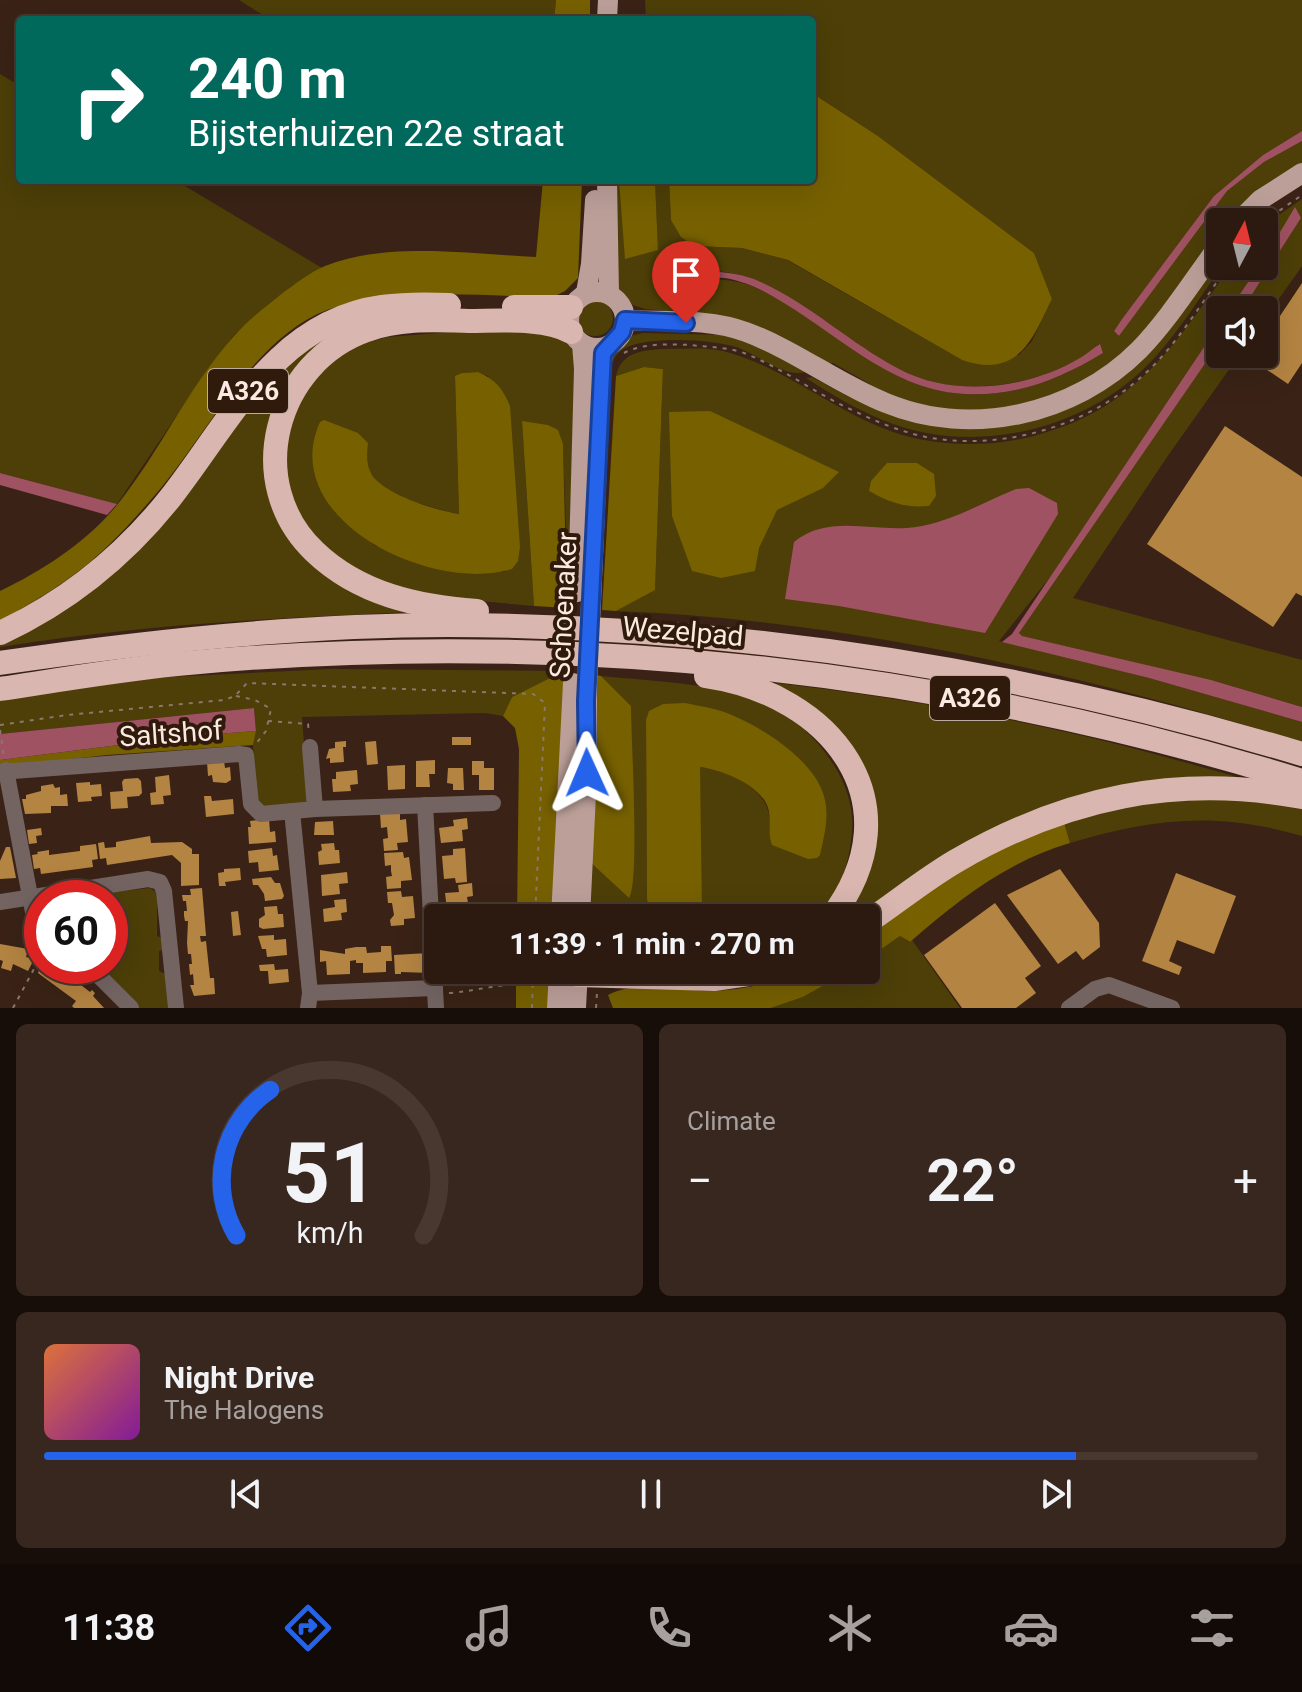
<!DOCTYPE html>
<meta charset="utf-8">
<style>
:root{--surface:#2c1a10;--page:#38271e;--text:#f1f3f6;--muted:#a6a19f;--line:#483830;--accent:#2563eb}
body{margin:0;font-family:Roboto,sans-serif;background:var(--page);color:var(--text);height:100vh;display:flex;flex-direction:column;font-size:30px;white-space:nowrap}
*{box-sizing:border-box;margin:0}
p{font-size:26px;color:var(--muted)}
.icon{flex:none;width:44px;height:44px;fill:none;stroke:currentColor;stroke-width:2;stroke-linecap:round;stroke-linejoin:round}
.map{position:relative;height:1008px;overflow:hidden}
.sheet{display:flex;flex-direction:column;gap:16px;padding:16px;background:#180e09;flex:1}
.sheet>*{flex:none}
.top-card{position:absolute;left:16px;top:16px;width:800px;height:168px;border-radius:8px;box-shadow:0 8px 32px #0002,0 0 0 2px var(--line);background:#00695c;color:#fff;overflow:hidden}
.needle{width:52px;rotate:7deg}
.buttons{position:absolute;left:1206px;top:208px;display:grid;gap:16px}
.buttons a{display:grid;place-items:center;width:72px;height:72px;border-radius:8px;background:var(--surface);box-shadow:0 8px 32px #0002,0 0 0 2px var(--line);font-size:40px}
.speed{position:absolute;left:24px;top:880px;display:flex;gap:16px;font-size:40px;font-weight:700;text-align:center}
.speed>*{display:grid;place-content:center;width:104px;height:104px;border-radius:50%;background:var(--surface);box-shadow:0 8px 32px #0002,0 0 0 2px var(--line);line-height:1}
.speed .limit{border:12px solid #d22;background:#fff;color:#111}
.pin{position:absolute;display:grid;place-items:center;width:68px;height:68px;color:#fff;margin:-82px -34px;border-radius:50% 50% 50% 0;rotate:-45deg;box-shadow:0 0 8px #0007}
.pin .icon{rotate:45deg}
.me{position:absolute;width:88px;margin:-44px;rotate:359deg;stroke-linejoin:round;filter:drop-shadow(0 0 6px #0008)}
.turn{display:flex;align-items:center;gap:28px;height:168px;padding:0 40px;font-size:36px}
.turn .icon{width:104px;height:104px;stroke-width:2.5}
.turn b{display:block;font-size:56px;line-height:68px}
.big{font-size:60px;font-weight:700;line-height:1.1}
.sheet .widget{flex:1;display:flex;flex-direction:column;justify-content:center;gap:12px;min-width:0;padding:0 28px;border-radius:12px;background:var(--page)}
.sheet .dial{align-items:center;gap:0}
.dial svg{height:208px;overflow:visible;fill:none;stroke:var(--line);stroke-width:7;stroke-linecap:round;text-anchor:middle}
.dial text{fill:var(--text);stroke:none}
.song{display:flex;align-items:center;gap:24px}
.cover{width:96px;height:96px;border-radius:12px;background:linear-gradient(135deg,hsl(20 70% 55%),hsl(290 70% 35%))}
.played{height:8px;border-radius:4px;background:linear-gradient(90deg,var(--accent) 85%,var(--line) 85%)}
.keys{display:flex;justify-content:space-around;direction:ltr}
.heat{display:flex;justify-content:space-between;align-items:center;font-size:44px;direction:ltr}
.sheet .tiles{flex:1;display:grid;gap:16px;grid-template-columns:1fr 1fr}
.widget:last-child{grid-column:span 2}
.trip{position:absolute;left:424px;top:904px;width:456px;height:80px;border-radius:8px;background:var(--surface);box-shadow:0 8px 32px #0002,0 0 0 2px var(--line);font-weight:700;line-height:80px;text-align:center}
.menu{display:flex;height:128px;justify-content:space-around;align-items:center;background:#120a06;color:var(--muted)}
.menu .icon{width:56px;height:56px}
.menu .current{color:var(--accent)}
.menu b{font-size:36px;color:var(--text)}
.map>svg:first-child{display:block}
</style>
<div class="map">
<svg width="1302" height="1008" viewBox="0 0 1302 1008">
<rect width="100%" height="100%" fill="#3a2316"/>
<!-- green -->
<g fill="#4d3f07" fill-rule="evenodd">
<path d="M239,0H556L554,20H271Z"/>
<path d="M645,0H1302V131L1263,155L1214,196L1122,319L1114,331L1119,336L1227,191L1264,162L1302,141V163L1253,194L1226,222H1220V229C1190,265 1167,308 1134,342C1080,396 995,424 919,405C904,401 888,394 873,389L870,384L833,363L827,364L723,316L645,309L633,305L615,287L611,180H619L658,250L655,180H669L671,220L694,246L742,248L787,260L962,360L1019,355L1032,341L1052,299L1034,253L878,136L812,93V20H646ZM662,257C683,274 729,267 756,280C807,303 848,340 896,368C950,398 1027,389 1079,359C1086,355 1092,349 1099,344L1103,353C1036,395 961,412 889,371C843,345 803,309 754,287C726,274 683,285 662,262Z"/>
<path d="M0,74L20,86V180H175L322,268L293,285L235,334L213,362L117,504L0,473Z"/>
<path d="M1302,199V266L1264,320V310H1242L1301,218L1294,208V212L1264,259V225Z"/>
<path d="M1220,255L1222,266C1201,296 1181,328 1157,355C1094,427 983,456 893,424C862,413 834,396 806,378L812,377L847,396L904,417L1078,403Z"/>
<path d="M1231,266H1259L1229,310H1220V323L1050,577L999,641L1149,678L1302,722V742C1080,674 849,620 616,611L655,589L663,369L644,367L616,376C621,353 641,350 663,349C683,349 704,347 723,351C788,367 843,420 910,437C954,448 1004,446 1047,432C1139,405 1179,338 1231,266Z"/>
<circle cx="595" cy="318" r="18"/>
<path d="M347,322L276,403L285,526L412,612C274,618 137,625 0,647V639L83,590L273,367Z"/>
<path d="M518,327L568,341L576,352L568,586L563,444L522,421L534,606L468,600L415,592L365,577L336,559L300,522L280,468L288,412L327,362L358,345L387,337ZM478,372L488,376L505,572H463L376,546L335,512L368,443C367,454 366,466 372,475C386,496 435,509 459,514L455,377L462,373Z"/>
<path d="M643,333L727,335L756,344L805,372C784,378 756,353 736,347C710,339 649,336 625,348C614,354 612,363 609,373L611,352L630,336Z"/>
<path d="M1220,342V354H1240L1167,457L1073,598L1302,660V707L1221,683L1021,636L1019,633Z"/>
<path d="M330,669L564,671L512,697L503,716L485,713L302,717L308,797L304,805L266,808L257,802L253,745L256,731L254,708L0,734V698L167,677Z"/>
<path d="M601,676C688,685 783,681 835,767C846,785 854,808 852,830C850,862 840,896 815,918H587L590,862L628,897L631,706ZM646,720L827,818L770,819C766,786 729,772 700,767L651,909L647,900Z"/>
<path d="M758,681C857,692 955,707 1052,729C1119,743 1186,763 1252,781L1132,790L866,918H841L869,793Z"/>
<path d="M1214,796L1302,806V836C1217,811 1153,818 1070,843L1064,822L1158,801Z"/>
<path d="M150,888L157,893V936L162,938L163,950L159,951V971L165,974L168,1008H138L99,966H110V898H57Z"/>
<path d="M900,936L909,942L912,940L960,1008H771L803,997L851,970H866V960Z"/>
</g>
<!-- forest -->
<g fill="#766000">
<path d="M556,0H590V20H554Z"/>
<path d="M812,93L878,136L1034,253L1052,299C1032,340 1018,379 962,360L788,260L742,248L695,246L681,237L671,220L669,180H812Z"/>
<path d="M543,180H582L578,278L565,291L551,298C482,295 392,287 327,310C253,338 205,438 155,495C130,524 103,554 72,576C49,593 24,607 0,621V591C42,571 87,542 117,505C160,452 188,387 234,336C247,321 264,308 279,296C293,285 309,273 325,266C387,241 472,254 536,257Z"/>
<path d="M619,180H655L658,250L625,259Z"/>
<path d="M644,367L663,369L655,590L616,611L602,610L616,376Z"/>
<path d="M478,372C495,379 503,389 510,406L520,547L518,561L512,569C433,594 276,520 320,422L324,420L358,433L368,443C367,454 366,465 372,475C386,495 435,510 459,514L455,376L462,373Z"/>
<path d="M710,411L839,472L823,488L777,510L759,548L755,571L721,578L692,571L672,516L669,412Z"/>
<path d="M522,421L548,425L558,430L563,444L567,608L534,606Z"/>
<path d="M887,463H917L934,474L936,496L929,506C906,508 890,503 869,491L871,481Z"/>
<path d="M564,671L553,918H517L519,749L515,728L503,716L512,697Z"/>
<path d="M596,675L601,676L631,706C631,735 640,883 629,898L590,862Z"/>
<path d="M685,703C699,706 714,708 727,713C762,727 817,761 825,800C829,819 824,837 820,855L817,858L808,859L772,845C767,833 772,820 768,808C761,785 722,770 700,767L702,911L651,909L647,900L646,720L649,711L663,704Z"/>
<path d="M256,731L253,745L107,755L0,767V760L190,736Z"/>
<path d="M1064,822L1070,843C1008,861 958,900 910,942L900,936L866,960V932L964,866Z"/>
<path d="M516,970H551L549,1008H516Z"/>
<path d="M808,970H851L803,997L771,1008H613L608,995C637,980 677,990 708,991C742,991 776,982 808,970Z"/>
</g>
<!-- water -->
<g fill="#9f5261">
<path d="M1302,131V141L1264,162L1227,191L1119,336L1114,331L1122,319L1214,196L1263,155Z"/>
<path d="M1295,207L1301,218L1242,310H1229L1259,266H1264V259Z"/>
<path d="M661,256C682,274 726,268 754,279C807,301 848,342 899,369C953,398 1028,389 1080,358C1087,354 1093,348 1100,344L1103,353C1054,383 1004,401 946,392C876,380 822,320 759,289C749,284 736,280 725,278C707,276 663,280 661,256Z"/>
<path d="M1220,323V342L1019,633L1022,636L1211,680L1302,707V722L1149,678L1002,642L1012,634Z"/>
<path d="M0,473L117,504L107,515L0,485Z"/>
<path d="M1029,488L1057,503L1058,514L985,633L839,606L785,599L794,542C829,513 875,533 916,527C951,522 983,502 1016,489Z"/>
<path d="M254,708L256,731L190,736L0,760V734Z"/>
</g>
<!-- building -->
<g fill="#b48442">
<path d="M1302,283V363L1288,384L1251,359L1255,354H1264V340Z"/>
<path d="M1225,426L1302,477V596L1296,593L1273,627L1147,544Z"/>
<rect x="452" y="737" width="19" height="8"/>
<path d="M346,741V747H343L344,762L330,763V758L326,759L329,749L335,748V742Z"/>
<path d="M376,741L378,764L367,765L365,742Z"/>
<path d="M435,760V774H429L430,787H416V761Z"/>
<path d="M224,761L225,768L230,767L231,780L226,783L213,782L212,775L208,776L207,762Z"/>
<path d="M472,761H484V768H494V790H479V775H472Z"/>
<path d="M405,765V789L388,790L387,766Z"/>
<path d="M448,768H463L464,790H453V784L447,783Z"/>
<path d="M357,770L358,784L350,785L351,791L333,792L332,779H336V772Z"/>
<path d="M169,775L171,795L163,796L164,804L151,805L150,793L156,792L155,777Z"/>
<path d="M138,778L141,781L142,793L139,796L127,797L128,808L111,809L110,792L123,791L122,782L124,779Z"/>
<path d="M90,782V785L101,784L102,796L91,797L92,801L78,802L76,783Z"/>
<path d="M53,784L55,788L60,787V795L67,794L68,806H51V813L25,814L22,799H26V795L41,791V786Z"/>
<path d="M204,796H211L212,801L233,799L234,814L206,817Z"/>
<path d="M400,812V820L406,819L408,842L397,843L398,850L384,851L383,839L388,838L387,827L381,828L380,813Z"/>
<path d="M467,818L468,829L462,830L463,841L441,843L439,828L454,826L453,820Z"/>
<path d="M269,819L270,832L275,831L276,842L249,844L248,827H251L250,821Z"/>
<path d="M333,821L334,835H314L315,822Z"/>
<path d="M41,828L42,835L36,836L37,843L29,844L27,830Z"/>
<path d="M150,836L151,843L182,842L192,849V854H199V885L181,886V863L172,855L107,865L106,858L100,859L98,843L104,842L105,848L116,847V842Z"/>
<path d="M334,843L335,850H339L340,863L319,865L318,852L322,850L321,844Z"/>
<path d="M96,844L98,859L92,860L93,867L41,874L40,868L34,869L32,855L38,854L37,852L49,850V855L80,851V846Z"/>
<path d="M6,847H10L16,878L0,879V861Z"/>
<path d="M272,848L273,856L277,855L279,870L259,872L258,862L249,863L248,851Z"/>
<path d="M465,848L467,882L456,883L455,878L444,879L442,856L453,855V849Z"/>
<path d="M403,852L404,858L409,857L412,880L401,881V888L387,889L386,877L392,876L391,871V865L385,866L384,853Z"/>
<path d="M240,868L241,880L225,882L226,886H219L218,873L224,872V869Z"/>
<path d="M1060,869L1099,923L1100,947L1083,960L1076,951L1058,964L1007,895Z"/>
<path d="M347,872L348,883L339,884L340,894L322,896L321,875Z"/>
<path d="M1176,873L1236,896L1214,954L1177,940L1169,961L1182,967L1179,975L1142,961Z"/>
<path d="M271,877L275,883H280L284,896L282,899L265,901L264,894L258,885H253L252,879Z"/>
<path d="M472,883L473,896L467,897L468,903V910L474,909L475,918H448L445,893L459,892L458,885Z"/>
<path d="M202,888L206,936H200L201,942L206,941L210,978H214L215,994L194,996L190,985H194L193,974L190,975L189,964H192L191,954H188L187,943L188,921H185L184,916V911H187L186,901H183L182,895H191L190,889Z"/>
<path d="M401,891L402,897L413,896L415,918L404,919V925L391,926L390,920L394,915L392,903H388L387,892Z"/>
<path d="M346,899L347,912L341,913L342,920L324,922L323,909L335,907L334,900Z"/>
<path d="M995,903L1041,966L1025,978L1036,993L1016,1008H962L924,955Z"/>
<path d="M277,906L278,914H283L284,927L263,929L259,927V919L265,915L264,907Z"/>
<path d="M238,911L241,935L233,936L231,912Z"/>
<path d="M274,935V940L286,939L287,955L267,957L266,949H262L258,936Z"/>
<path d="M0,944L28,949L26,957L34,959L28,971L13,964L11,971L1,968L3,961L0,960Z"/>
<path d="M381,946H391L392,961H386V972L363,973V963H356V960L350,961V974L327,975L326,961L320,962V950L345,954V949L356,947H366L367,953L381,952Z"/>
<path d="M428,953L430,973L401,972V974H395L394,955Z"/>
<path d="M274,964L275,970L288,969L289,982L269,984L268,971H260L259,965Z"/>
<path d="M41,966H56L90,992L92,990L95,993L93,996L104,1008H74L72,1006L76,1001L38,973Z"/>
</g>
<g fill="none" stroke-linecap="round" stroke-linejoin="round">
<!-- path -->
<g stroke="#8b776c" stroke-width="2" stroke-dasharray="4 6" stroke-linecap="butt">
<path d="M1263,222L1302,195"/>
<path d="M624,353C643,343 669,344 690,345C708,347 727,347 744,353C782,368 815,393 852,410C879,423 908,435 938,439C1016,449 1100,421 1155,364C1181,337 1206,297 1228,266"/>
<path d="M236,696L255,700L271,709L266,731L255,745"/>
<path d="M268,721L308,724L309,733"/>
<path d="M0,725L67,715L224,700L235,696L247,683L533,694L545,703L535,918"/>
<path d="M0,730L4,757"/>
<path d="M449,993C479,991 501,982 533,985"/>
<path d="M13,1008L42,954"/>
<path d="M532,1008L533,970"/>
<path d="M596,1008L597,993"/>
</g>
<!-- minor -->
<g stroke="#736462" stroke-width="16">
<path d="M310,747L315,809"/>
<path d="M6,770L37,933L42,936"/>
<path d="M0,772L239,754L246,755L251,804L261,814L315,809L493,803"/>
<path d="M425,805L436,1008"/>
<path d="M292,811L310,993L308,1008"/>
<path d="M0,902L148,879L160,882L164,891L176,1008"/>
<path d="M89,966L131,1008"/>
<path d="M310,993L435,988"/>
<path d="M1069,1008L1095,989L1109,985L1172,1008"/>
</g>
<!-- major -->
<g stroke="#bc9f99" stroke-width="20">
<path d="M607,20L608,0"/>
<path d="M607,180L609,294"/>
<path d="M1238,222L1260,200L1302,173"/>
<circle cx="597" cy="320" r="28"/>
<path d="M586,293L591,264L595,200"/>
<path d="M625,320C664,322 709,318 746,332C795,350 838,384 886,403C971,438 1074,415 1139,350C1169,319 1194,279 1220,244"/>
<path d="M578,592L584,369L582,344"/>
<path d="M591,602L601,370L603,353L609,345"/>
<path d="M561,918L573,683"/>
<path d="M580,918L587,773V684"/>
<path d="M557,1008L559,970"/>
<path d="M576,1008L578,970"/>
</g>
<!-- highway -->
<g stroke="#d9b6af" stroke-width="24">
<path d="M514,307H571"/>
<path d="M477,611C418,607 359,594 315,552C242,483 275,362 367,330C399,318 435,320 469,321C498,321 546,317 571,332"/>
<path d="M0,633C67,602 125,555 171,497C229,423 277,321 382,307C404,304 427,304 449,305"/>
<path d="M0,663C148,641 298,625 448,625C740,626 1023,670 1302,754"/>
<path d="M706,676C831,694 918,803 831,918"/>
<path d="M0,689C59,680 118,670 177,664C556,628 938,668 1302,781"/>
<path d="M866,923C896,903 925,879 956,861C1066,797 1177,774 1302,797"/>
<path d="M567,970L578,975L714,979L778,970"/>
</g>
<!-- major-bridge -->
<path stroke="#bc9f99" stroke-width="20" d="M587,684L591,602"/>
</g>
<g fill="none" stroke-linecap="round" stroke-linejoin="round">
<!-- route casing -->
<g stroke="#184099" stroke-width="20">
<path id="route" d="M587,773L586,701L603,353L622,332L625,320L686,323"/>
</g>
<!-- route -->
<use href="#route" stroke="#2563eb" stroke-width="14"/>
</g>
<g text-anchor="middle" stroke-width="8" stroke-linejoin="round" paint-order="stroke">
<!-- shield labels -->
<g fill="#301a0c" stroke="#bdaca1" stroke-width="2">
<rect x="208" y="369" width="80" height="44" rx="6"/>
<rect x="930" y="676" width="80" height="44" rx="6"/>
</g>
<g font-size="26" font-weight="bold" fill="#faeae1">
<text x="248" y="400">A326</text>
<text x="970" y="707">A326</text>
</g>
<!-- street labels -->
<g font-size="28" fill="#faeae1" stroke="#301a0c">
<text transform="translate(563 605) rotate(-87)" y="10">Schoenaker</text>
<text transform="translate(683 631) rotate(5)" y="10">Wezelpad</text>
<text transform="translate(171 733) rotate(-4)" y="10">Saltshof</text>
</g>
</g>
</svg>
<div class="buttons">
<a><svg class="needle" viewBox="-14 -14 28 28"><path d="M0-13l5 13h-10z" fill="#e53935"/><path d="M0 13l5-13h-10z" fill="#a6a19f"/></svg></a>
<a><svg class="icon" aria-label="sound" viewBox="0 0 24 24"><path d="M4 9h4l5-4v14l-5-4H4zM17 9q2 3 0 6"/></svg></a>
</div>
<div class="speed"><div class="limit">60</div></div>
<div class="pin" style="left:686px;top:323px;background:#d93025"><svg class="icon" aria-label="arrive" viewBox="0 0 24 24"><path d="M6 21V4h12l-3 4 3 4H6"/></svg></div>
<svg class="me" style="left:587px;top:773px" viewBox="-20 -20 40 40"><path d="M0-17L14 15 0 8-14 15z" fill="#2563eb" stroke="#fff" stroke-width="4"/></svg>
<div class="trip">11:39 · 1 min · 270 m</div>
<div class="top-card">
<div class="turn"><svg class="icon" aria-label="right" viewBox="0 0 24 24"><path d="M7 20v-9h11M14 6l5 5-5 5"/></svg><div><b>240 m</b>Bijsterhuizen 22e straat</div></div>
</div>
</div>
<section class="sheet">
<div class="tiles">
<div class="widget dial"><svg viewBox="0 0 100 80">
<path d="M14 69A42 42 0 1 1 86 69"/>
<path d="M14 69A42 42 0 0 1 27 13" stroke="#2563eb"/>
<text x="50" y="56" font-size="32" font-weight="700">51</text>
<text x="50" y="72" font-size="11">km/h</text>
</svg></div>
<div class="widget"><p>Climate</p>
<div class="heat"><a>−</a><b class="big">22°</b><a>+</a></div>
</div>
<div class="widget">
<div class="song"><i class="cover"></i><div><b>Night Drive</b><p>The Halogens</p></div></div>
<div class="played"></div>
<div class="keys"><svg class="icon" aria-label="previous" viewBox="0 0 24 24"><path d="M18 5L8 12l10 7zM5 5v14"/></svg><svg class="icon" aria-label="pause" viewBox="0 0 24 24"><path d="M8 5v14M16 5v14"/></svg><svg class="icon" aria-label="next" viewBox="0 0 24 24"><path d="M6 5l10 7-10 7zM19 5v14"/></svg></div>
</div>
</div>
</section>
<nav class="menu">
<b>11:38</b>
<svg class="icon current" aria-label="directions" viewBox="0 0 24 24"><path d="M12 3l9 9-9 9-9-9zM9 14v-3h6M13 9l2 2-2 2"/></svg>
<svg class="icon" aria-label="music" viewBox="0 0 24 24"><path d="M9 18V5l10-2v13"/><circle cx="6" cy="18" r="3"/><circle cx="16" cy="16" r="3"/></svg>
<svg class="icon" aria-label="phone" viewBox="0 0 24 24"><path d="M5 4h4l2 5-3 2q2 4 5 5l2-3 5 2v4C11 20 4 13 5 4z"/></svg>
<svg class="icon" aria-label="climate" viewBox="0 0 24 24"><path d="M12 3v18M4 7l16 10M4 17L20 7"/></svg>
<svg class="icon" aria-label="car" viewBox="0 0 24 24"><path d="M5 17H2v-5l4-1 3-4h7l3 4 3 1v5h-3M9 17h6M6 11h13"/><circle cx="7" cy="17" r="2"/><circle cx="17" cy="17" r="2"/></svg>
<svg class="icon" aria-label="filters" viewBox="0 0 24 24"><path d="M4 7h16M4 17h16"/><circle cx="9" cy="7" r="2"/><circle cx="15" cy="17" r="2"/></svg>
</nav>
